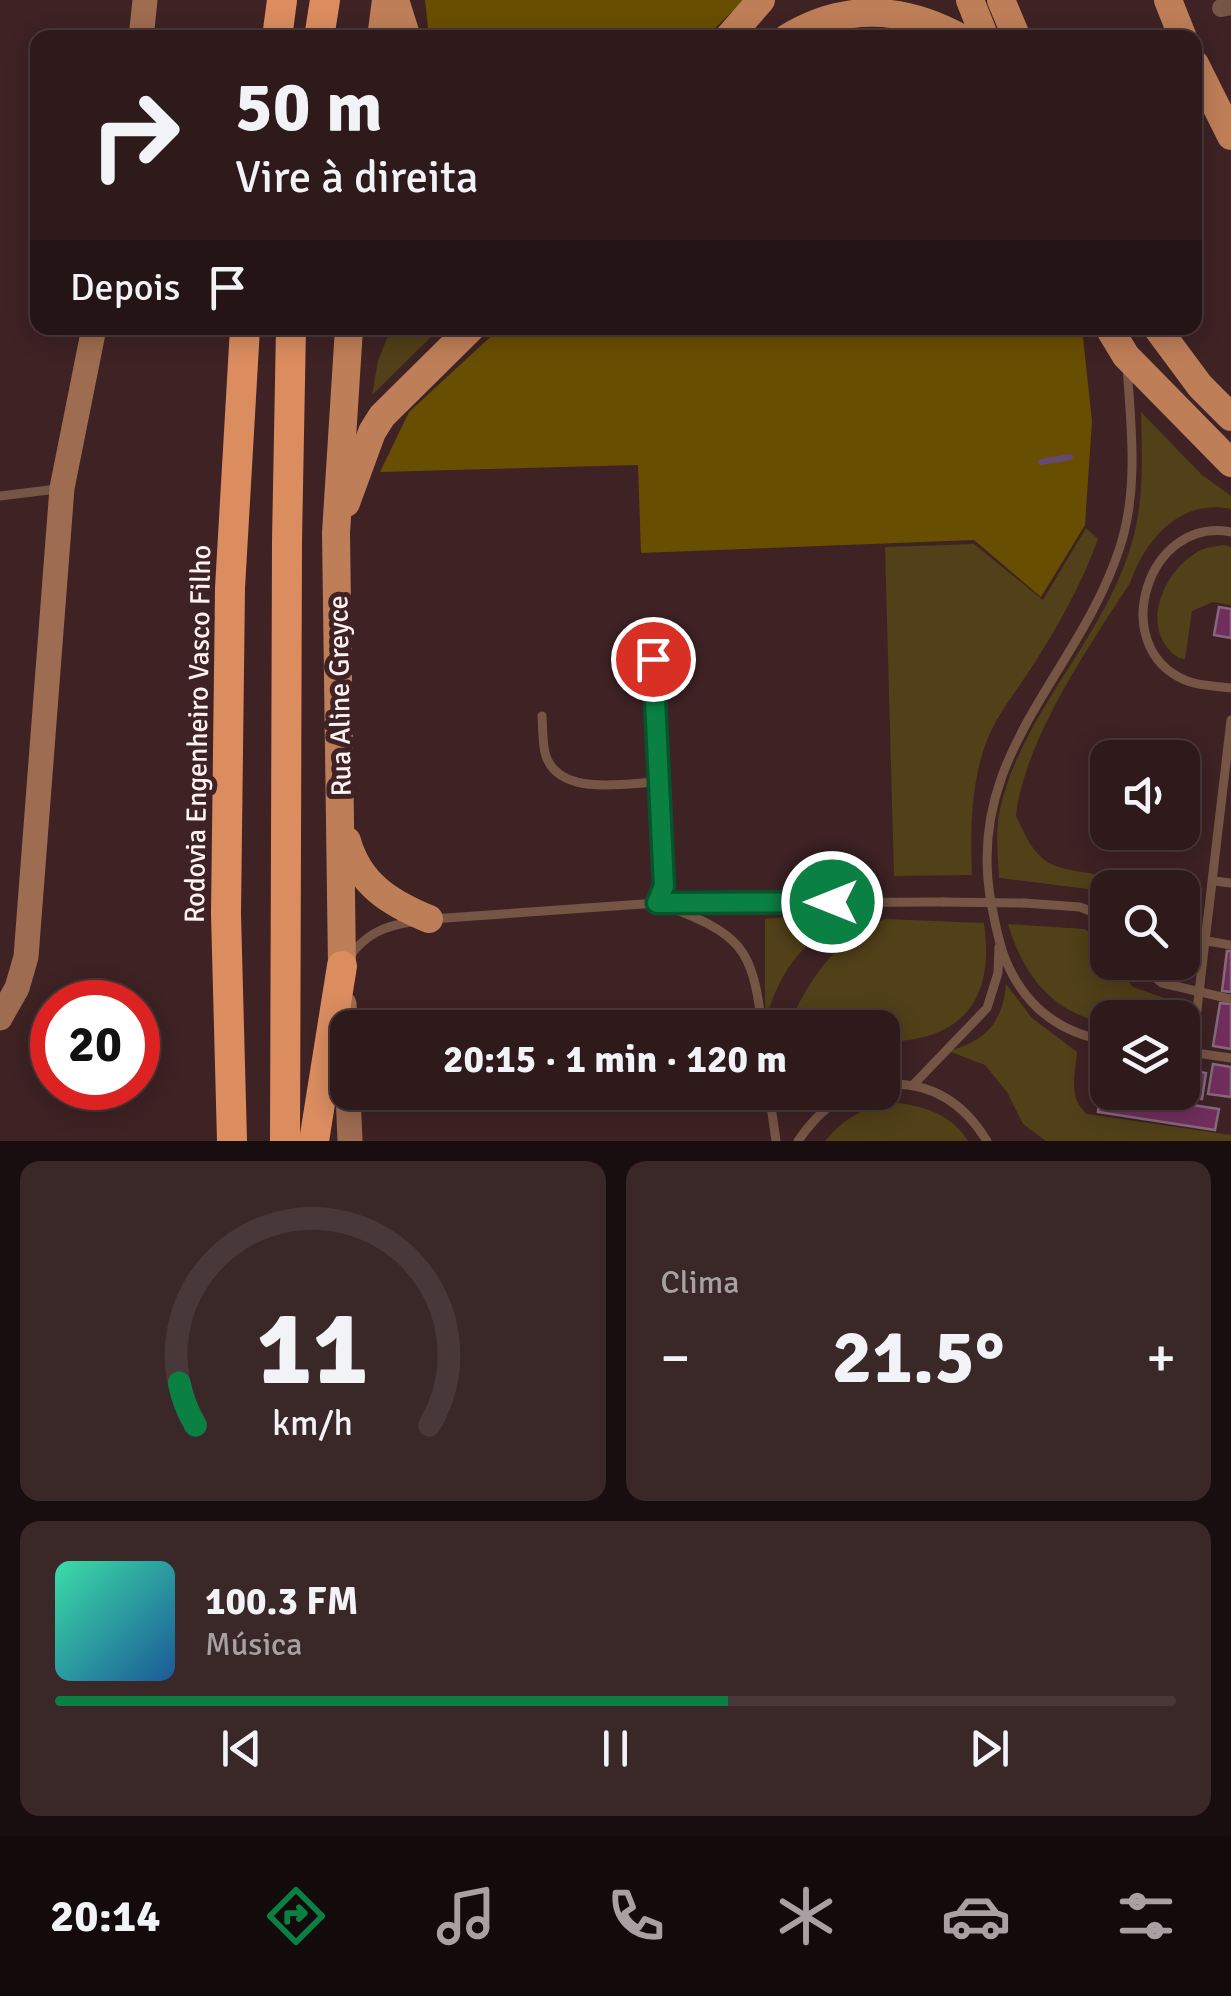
<!DOCTYPE html>
<html lang="pt">
<meta charset="utf-8">
<style>
:root{--surface:#2e1a1b;--page:#3a2728;--text:#f1f3f6;--muted:#a7a1a3;--line:#49383a;--accent:#0b8043}
body{margin:0;font-family:Signika,sans-serif;background:var(--page);color:var(--text);height:100vh;display:flex;flex-direction:column;font-size:38px;white-space:nowrap}
*{box-sizing:border-box;margin:0}
p{font-size:32px;color:var(--muted)}
.icon{flex:none;width:55px;height:55px;fill:none;stroke:currentColor;stroke-width:2;stroke-linecap:round;stroke-linejoin:round}
.map{position:relative;height:1141px;overflow:hidden}
.panel{display:flex;flex-direction:column;gap:20px;padding:20px;background:#190e0f;flex:1}
.panel>*{flex:none}
.top-card{position:absolute;left:30px;top:30px;width:1172px;height:305px;border-radius:20px;box-shadow:0 5px 25px #0003,0 0 0 2px var(--line);background:#2e1a1b;color:var(--text);overflow:hidden}
.controls{position:absolute;left:1090px;top:740px;display:grid;gap:20px}
.controls a{display:grid;place-items:center;width:110px;height:110px;border-radius:20px;background:var(--surface);box-shadow:0 5px 25px #0003,0 0 0 2px var(--line);font-size:50px}
.speed{position:absolute;left:30px;top:980px;display:flex;gap:20px;font-size:50px;font-weight:700;text-align:center}
.speed>*{display:grid;place-content:center;width:130px;height:130px;border-radius:50%;background:var(--surface);box-shadow:0 5px 25px #0003,0 0 0 2px var(--line);line-height:1}
.speed .limit{border:15px solid #d22;background:#fff;color:#111}
.pin{position:absolute;display:grid;place-items:center;width:85px;height:85px;color:#fff;margin:-42px;border:5px solid #fff;border-radius:50%;box-shadow:0 2px 10px #0007}
.me{position:absolute;width:110px;margin:-55px;rotate:270deg;stroke-linejoin:round;filter:drop-shadow(0 0 8px #0008)}
.turn{display:flex;align-items:center;gap:35px;height:210px;padding:0 40px;font-size:45px}
.turn .icon{width:130px;height:130px;stroke-width:2.5}
.turn b{display:block;font-size:70px;line-height:85px}
.then{display:flex;align-items:center;height:95px;padding:0 40px;background:#0003;gap:20px;font-size:38px}
.big{font-size:75px;font-weight:700;line-height:1.1}
.panel .widget{flex:1;display:flex;flex-direction:column;justify-content:center;gap:15px;min-width:0;padding:0 35px;border-radius:20px;background:var(--page)}
.panel .dial{align-items:center;gap:0}
.dial svg{height:260px;overflow:visible;fill:none;stroke:var(--line);stroke-width:7;stroke-linecap:round;text-anchor:middle}
.dial text{fill:var(--text);stroke:none}
.song{display:flex;align-items:center;gap:30px}
.cover{width:120px;height:120px;border-radius:15px;background:linear-gradient(135deg,hsl(160 70% 55%),hsl(210 70% 35%))}
.played{height:10px;border-radius:5px;background:linear-gradient(90deg,var(--accent) 60%,var(--line) 60%)}
.keys{display:flex;justify-content:space-around;direction:ltr}
.heat{display:flex;justify-content:space-between;align-items:center;font-size:55px;direction:ltr}
.panel .tiles{flex:1;display:grid;gap:20px;grid-template-columns:1fr 1fr}
.widget:last-child{grid-column:span 2}
.trip{position:absolute;left:330px;top:1010px;width:570px;height:100px;border-radius:20px;background:var(--surface);box-shadow:0 5px 25px #0003,0 0 0 2px var(--line);font-weight:700;line-height:100px;text-align:center}
.tabs{display:flex;height:160px;justify-content:space-around;align-items:center;background:#120a0b;color:var(--muted)}
.tabs .icon{width:70px;height:70px}
.tabs .active{color:var(--accent)}
.tabs b{font-size:45px;color:var(--text)}
.map>svg:first-child{display:block}
</style>
<div class="map">
<svg width="1231" height="1141" viewBox="0 0 1231 1141">
<rect width="100%" height="100%" fill="#3e2224"/>
<!-- green -->
<g fill="#514018">
<path d="M391,328H440L372,395L378,361Z"/>
<path d="M1141,412L1201,474L1231,496V509C1180,498 1145,540 1130,583C1089,646 1024,741 1016,816C1023,830 1029,846 1041,857C1063,877 1097,866 1120,887L1108,888L1107,896L1088,889L999,878C998,855 995,832 1000,809C1022,711 1109,634 1134,535C1144,495 1142,453 1141,412Z"/>
<path d="M1086,528L1098,539C1081,586 1057,628 1030,670C1014,694 996,716 986,743C971,784 970,832 972,875L894,876L885,547L974,544L1043,600Z"/>
<path d="M1225,545L1231,547V605L1213,602L1192,611L1185,659L1179,658C1137,630 1163,569 1201,550C1208,547 1217,546 1225,545Z"/>
<path d="M847,912C800,948 783,964 765,1021V919Z"/>
<path d="M886,919L984,923C995,1001 962,1041 883,1042L882,1028L788,1027C807,982 837,936 886,919Z"/>
<path d="M1008,924L1084,929C1097,936 1108,947 1108,962L1113,963L1133,987L1167,999L1165,1017L1108,1018L1107,1023C1053,1014 1023,975 1008,924Z"/>
<path d="M1006,984L1032,1018L1077,1052C1075,1075 1068,1098 1087,1114L1231,1135V1141H1046L1023,1124L1007,1092L985,1065L948,1051C985,1042 1003,1022 1006,984Z"/>
<path d="M889,1102C920,1105 950,1112 968,1141H825C844,1119 861,1109 889,1102Z"/>
</g>
<!-- forest -->
<g fill="#684e01">
<path d="M425,0H744L705,38L429,37Z"/>
<path d="M500,328H1082L1092,421L1085,525L1041,597L974,540L641,553L638,465L380,472L409,412Z"/>
</g>
<g fill="none" stroke-linecap="round" stroke-linejoin="round">
<!-- stream -->
<path stroke="#654973" stroke-width="6" d="M1041,462L1070,457"/>
</g>
<!-- building -->
<g fill="#712e5d" stroke="#85697b" stroke-width="2.5">
<path d="M1219,607L1231,609V638L1214,635Z"/>
<path d="M1227,951H1231V992L1222,991Z"/>
<path d="M1220,1003L1231,1004V1049L1213,1046Z"/>
<path d="M1213,1064L1231,1067V1097L1208,1094Z"/>
<path d="M1182,1069L1206,1073L1202,1099L1158,1092H1182Z"/>
<path d="M1101,1091L1219,1109L1215,1130L1098,1112Z"/>
</g>
<g fill="none" stroke-linecap="round" stroke-linejoin="round">
<!-- lane -->
<g stroke="#755544" stroke-width="9">
<path d="M0,496L57,489"/>
<path d="M1231,532C1147,516 1107,647 1185,680C1198,686 1216,686 1231,688"/>
<path d="M653,659L664,886L657,903"/>
<path d="M542,716C543,728 542,745 546,756C560,797 625,783 659,782"/>
<path d="M1214,881L1231,883"/>
<path d="M1024,903L1080,907L1108,918"/>
<path d="M664,905C740,934 753,946 762,1028"/>
<path d="M432,919L657,903L943,902"/>
<path d="M1207,941L1231,945"/>
<path d="M349,957C366,934 384,926 411,922"/>
<path d="M1136,962L1162,983L1231,999"/>
<path d="M1108,1041C1059,1033 1025,1006 1006,961C998,942 995,922 991,902C964,754 1079,675 1120,547C1139,488 1131,426 1127,366"/>
<path d="M1182,1051L1231,1058"/>
<path d="M1192,1052L1231,720"/>
<path d="M914,1084L987,1008L998,973L999,947"/>
<path d="M882,1085C929,1080 963,1102 987,1141"/>
<path d="M769,1092L776,1141"/>
<path d="M798,1141C813,1119 829,1103 854,1092"/>
</g>
<!-- street -->
<path stroke="#755544" stroke-width="18" d="M1221,8L1231,6"/>
<!-- secondary -->
<g stroke="#9e6c50" stroke-width="25">
<path d="M141,38L145,0"/>
<path d="M344,1004L348,1064"/>
<path d="M0,1018L17,988L26,957L62,488L94,328"/>
<path d="M348,1092L350,1141"/>
</g>
<!-- primary -->
<g stroke="#be7e58" stroke-width="28">
<path d="M395,0L407,38"/>
<path d="M970,0L985,38"/>
<path d="M1001,0L1017,38"/>
<path d="M1168,0L1183,38"/>
<path d="M381,38L386,0"/>
<path d="M728,38L761,0"/>
<path d="M787,38C844,3 903,6 961,38"/>
<path d="M1195,64L1231,136"/>
<path d="M1109,328L1126,356L1231,463"/>
<path d="M1157,328L1200,386L1231,417"/>
<path d="M346,503L372,432L382,416L471,328"/>
<path d="M347,841C359,884 390,903 429,919"/>
<path d="M342,966L336,533L349,328"/>
</g>
<!-- highway -->
<g stroke="#db8d60" stroke-width="30">
<path d="M277,38L282,0"/>
<path d="M319,38L325,0"/>
<path d="M232,1141L226,914L230,588L245,328"/>
<path d="M285,1141L287,541L291,328"/>
<path d="M314,1141L342,966"/>
</g>
<!-- lane-bridge -->
<path stroke="#755544" stroke-width="9" d="M943,902L1024,903"/>
</g>
<g fill="none" stroke-linecap="round" stroke-linejoin="round">
<!-- route casing -->
<g stroke="#07532c" stroke-width="25">
<path id="route" d="M653,659L664,886L657,903L832,902"/>
</g>
<!-- route -->
<use href="#route" stroke="#0b8043" stroke-width="18"/>
</g>
<g text-anchor="middle" stroke-width="10" stroke-linejoin="round" paint-order="stroke">
<!-- street labels -->
<g font-size="28" fill="#fef2f2" stroke="#3e2224">
<text transform="translate(339 696) rotate(-91)" y="10">Rua Aline Greyce</text>
<text transform="translate(197 734) rotate(-89)" y="10">Rodovia Engenheiro Vasco Filho</text>
</g>
</g>
</svg>
<div class="controls">
<a><svg class="icon" aria-label="sound" viewBox="0 0 24 24"><path d="M4 9h4l5-4v14l-5-4H4zM17 9q2 3 0 6"/></svg></a>
<a><svg class="icon" aria-label="search" viewBox="0 0 24 24"><circle cx="10" cy="10" r="6"/><path d="M15 15l6 6"/></svg></a>
<a><svg class="icon" aria-label="layers" viewBox="0 0 24 24"><path d="M12 4l9 5-9 5-9-5zM3 14l9 5 9-5"/></svg></a>
</div>
<div class="speed"><div class="limit">20</div></div>
<div class="pin" style="left:653px;top:659px;background:#d93025"><svg class="icon" aria-label="arrive" viewBox="0 0 24 24"><path d="M6 21V4h12l-3 4 3 4H6"/></svg></div>
<svg class="me" style="left:832px;top:902px" viewBox="-20 -20 40 40"><circle r="17" fill="#0b8043" stroke="#fff" stroke-width="3"/><path d="M0-11L8 9 0 5-8 9z" fill="#fff"/></svg>
<div class="trip">20:15 · 1 min · 120 m</div>
<div class="top-card">
<div class="turn"><svg class="icon" aria-label="right" viewBox="0 0 24 24"><path d="M7 20v-9h11M14 6l5 5-5 5"/></svg><div><b>50 m</b>Vire à direita</div></div>
<div class="then">Depois<svg class="icon" aria-label="arrive" viewBox="0 0 24 24"><path d="M6 21V4h12l-3 4 3 4H6"/></svg></div>
</div>
</div>
<section class="panel">
<div class="tiles">
<div class="widget dial"><svg viewBox="0 0 100 80">
<path d="M14 69A42 42 0 1 1 86 69"/>
<path d="M14 69A42 42 0 0 1 9 56" stroke="#0b8043"/>
<text x="50" y="56" font-size="32" font-weight="700">11</text>
<text x="50" y="72" font-size="11">km/h</text>
</svg></div>
<div class="widget"><p>Clima</p>
<div class="heat"><a>−</a><b class="big">21.5°</b><a>+</a></div>
</div>
<div class="widget">
<div class="song"><i class="cover"></i><div><b>100.3 FM</b><p>Música</p></div></div>
<div class="played"></div>
<div class="keys"><svg class="icon" aria-label="previous" viewBox="0 0 24 24"><path d="M18 5L8 12l10 7zM5 5v14"/></svg><svg class="icon" aria-label="pause" viewBox="0 0 24 24"><path d="M8 5v14M16 5v14"/></svg><svg class="icon" aria-label="next" viewBox="0 0 24 24"><path d="M6 5l10 7-10 7zM19 5v14"/></svg></div>
</div>
</div>
</section>
<nav class="tabs">
<b>20:14</b>
<svg class="icon active" aria-label="directions" viewBox="0 0 24 24"><path d="M12 3l9 9-9 9-9-9zM9 14v-3h6M13 9l2 2-2 2"/></svg>
<svg class="icon" aria-label="music" viewBox="0 0 24 24"><path d="M9 18V5l10-2v13"/><circle cx="6" cy="18" r="3"/><circle cx="16" cy="16" r="3"/></svg>
<svg class="icon" aria-label="phone" viewBox="0 0 24 24"><path d="M5 4h4l2 5-3 2q2 4 5 5l2-3 5 2v4C11 20 4 13 5 4z"/></svg>
<svg class="icon" aria-label="climate" viewBox="0 0 24 24"><path d="M12 3v18M4 7l16 10M4 17L20 7"/></svg>
<svg class="icon" aria-label="car" viewBox="0 0 24 24"><path d="M5 17H2v-5l4-1 3-4h7l3 4 3 1v5h-3M9 17h6M6 11h13"/><circle cx="7" cy="17" r="2"/><circle cx="17" cy="17" r="2"/></svg>
<svg class="icon" aria-label="filters" viewBox="0 0 24 24"><path d="M4 7h16M4 17h16"/><circle cx="9" cy="7" r="2"/><circle cx="15" cy="17" r="2"/></svg>
</nav>
